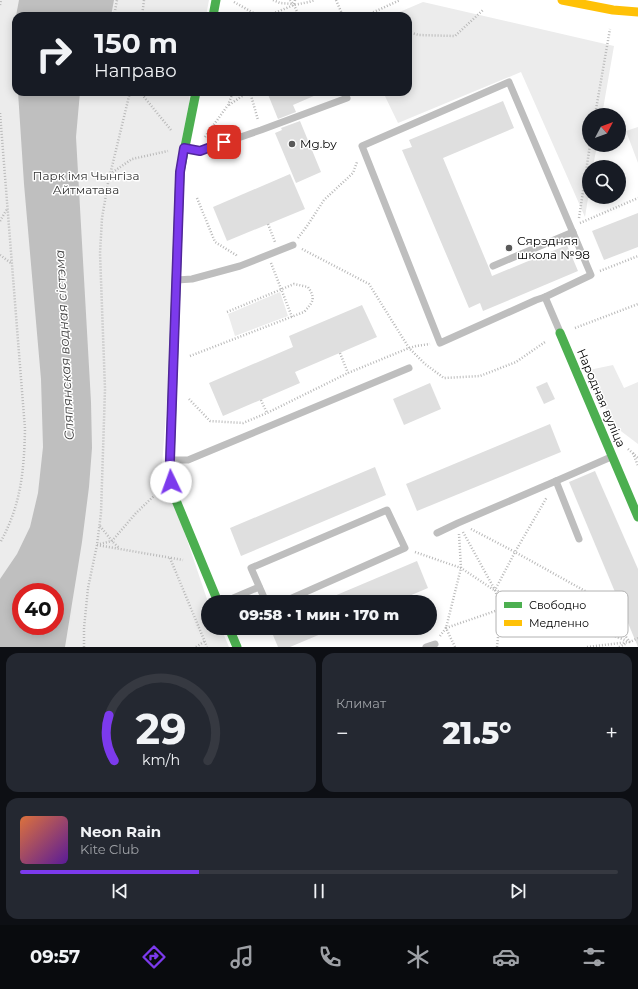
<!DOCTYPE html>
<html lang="ru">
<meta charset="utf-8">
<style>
:root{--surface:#171b24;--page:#242831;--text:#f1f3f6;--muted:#9ea1a6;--line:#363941;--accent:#7c3aed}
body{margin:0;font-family:Montserrat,sans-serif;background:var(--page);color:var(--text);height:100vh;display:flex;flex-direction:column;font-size:15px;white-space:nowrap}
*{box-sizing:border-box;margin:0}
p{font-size:13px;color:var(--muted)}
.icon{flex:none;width:22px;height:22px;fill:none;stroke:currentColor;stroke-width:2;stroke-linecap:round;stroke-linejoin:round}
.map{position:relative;height:647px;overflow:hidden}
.drawer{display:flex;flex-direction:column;gap:6px;padding:6px;background:#0d0f14;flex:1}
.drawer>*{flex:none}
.banner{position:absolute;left:12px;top:12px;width:400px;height:84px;border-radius:12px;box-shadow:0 2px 10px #0003;background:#171b24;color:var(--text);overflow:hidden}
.needle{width:26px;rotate:49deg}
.tools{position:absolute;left:582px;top:108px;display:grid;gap:8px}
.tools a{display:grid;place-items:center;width:44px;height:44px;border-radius:50%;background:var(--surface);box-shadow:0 2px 10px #0003;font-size:20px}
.speed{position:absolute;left:12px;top:583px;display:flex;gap:8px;font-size:20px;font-weight:700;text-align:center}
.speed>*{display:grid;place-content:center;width:52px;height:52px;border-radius:50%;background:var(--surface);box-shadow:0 2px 10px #0003;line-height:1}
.speed .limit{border:6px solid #d22;background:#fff;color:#111}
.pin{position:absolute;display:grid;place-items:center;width:34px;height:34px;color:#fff;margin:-17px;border-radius:8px;box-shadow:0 2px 6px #0006}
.me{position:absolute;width:44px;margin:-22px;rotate:357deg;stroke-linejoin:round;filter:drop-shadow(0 0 3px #0008)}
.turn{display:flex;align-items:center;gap:14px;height:84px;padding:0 16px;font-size:18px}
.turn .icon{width:52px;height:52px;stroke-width:2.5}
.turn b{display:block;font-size:28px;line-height:34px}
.big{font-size:30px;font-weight:800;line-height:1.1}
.drawer .card{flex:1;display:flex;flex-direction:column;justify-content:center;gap:6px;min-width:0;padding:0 14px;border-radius:12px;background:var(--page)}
.drawer .dial{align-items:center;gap:0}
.dial svg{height:104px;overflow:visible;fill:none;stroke:var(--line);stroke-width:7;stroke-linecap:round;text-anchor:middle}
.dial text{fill:var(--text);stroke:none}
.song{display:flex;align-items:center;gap:12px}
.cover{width:48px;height:48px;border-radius:6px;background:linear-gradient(135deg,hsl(20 70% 55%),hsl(270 70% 35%))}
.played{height:4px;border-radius:2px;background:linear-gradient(90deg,var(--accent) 30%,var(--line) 30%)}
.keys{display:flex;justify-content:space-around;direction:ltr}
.heat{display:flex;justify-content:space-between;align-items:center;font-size:22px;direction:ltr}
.drawer .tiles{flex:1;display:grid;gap:6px;grid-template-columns:1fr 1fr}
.card:last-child{grid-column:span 2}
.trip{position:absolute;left:201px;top:595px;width:236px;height:40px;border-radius:20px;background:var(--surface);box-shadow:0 2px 10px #0003;font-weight:800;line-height:40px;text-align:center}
.menu{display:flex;height:64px;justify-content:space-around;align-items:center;background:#090b0e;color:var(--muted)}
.menu .icon{width:28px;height:28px}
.menu .active{color:var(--accent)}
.menu b{font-size:18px;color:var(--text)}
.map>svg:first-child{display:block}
</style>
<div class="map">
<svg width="638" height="647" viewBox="0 0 638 647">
<rect width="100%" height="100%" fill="#fff"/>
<!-- green -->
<g fill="#ececec" fill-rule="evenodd">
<path d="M0,0H209L206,16H16V92H190L162,466L208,602V628H221L229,647H0ZM21,592H55V626H21Z"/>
<path d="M423,2L614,46L602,115H589V145H597L593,167H589V192L585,217L521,72L398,123L383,92H408V16H390Z"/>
<path d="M638,127V163L626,131Z"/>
<path d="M280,292L288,316L235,336L228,314Z"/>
<path d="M613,365L624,388L638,382V444L613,425L589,370Z"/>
</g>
<!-- water -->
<g fill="#bfbfbf" fill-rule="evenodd">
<path d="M19,0H114L111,16H16Z"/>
<path d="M18,92H80L76,137L91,402L92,448L89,487L82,542L65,647H0V579L17,554L30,527L38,493L43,447L41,379L24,184ZM21,592H55V626H21Z"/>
</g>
<!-- building -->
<g fill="#dfdfdf">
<path d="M267,92H323L293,105L296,112L278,119Z"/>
<path d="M503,101L514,128L443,158L489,268L492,276L567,245L578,271L483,311L480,303L469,308L402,150L412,147L409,140Z"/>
<path d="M300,121L321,172L296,183L275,133L282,130L281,128Z"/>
<path d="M290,174L305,209L227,241L213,207Z"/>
<path d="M638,213V247L604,260L592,231Z"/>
<path d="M362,305L377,337L295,372L300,383L223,416L209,383L293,347L289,336Z"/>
<path d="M547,382L555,399L544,404L536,387Z"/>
<path d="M430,383L441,409L404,425L393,399Z"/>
<path d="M550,424L561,452L417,511L406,484Z"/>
<path d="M375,467L386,495L241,556L230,528Z"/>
<path d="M595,471L638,569V647L569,482Z"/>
<path d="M417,561L428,588L395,602H320Z"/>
<path d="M270,628H335L290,647H278Z"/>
</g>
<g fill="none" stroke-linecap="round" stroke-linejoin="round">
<!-- path -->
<g stroke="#b9b9b9" stroke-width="2.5" stroke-dasharray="1 2" stroke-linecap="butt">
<path d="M273,0L280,3L292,4"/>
<path d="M290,0L294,5L299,16"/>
<path d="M295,0L294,5L309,2L315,0"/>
<path d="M336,0L343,16"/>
<path d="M234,2L259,16"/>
<path d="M0,5L1,0"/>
<path d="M114,16L117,0"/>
<path d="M142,16L144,0"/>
<path d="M267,16L294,5"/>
<path d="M365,16L400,0"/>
<path d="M408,32L419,35L455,36L483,10"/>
<path d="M93,92L108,94V92"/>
<path d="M140,92L171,130"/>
<path d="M250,92L258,120"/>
<path d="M229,105L248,92"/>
<path d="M0,113L25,429C24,472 21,505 0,543"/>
<path d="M595,115L610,29"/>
<path d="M205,137L228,105L233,92"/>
<path d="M110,174L132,159L168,151"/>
<path d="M197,198L215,242L236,255L237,257"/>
<path d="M579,218L590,145"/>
<path d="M0,221L7,209"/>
<path d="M580,223L638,198"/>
<path d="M268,224L275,242"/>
<path d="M298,238L307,226L324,200L353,173L357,162"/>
<path d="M302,249L369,284L409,348L425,364L444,378L480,376L516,362L545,342"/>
<path d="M0,255L11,263"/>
<path d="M271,263L292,317"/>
<path d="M600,271L638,256"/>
<path d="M575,328L638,304"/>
<path d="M340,353L348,373"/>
<path d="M190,356L304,312C313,302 316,299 308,287L294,284L227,312"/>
<path d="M189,399L210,421L243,423L267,413L348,373L409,348L416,346L430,344"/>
<path d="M261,400L267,413"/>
<path d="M628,449L638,458"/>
<path d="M633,453L638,466"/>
<path d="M100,526L112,541L119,548"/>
<path d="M471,529L515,552L594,596L630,642"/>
<path d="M463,532L495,590L630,642L638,638"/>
<path d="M100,544L112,541L136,513L156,494"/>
<path d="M97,545L183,560"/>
<path d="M415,552L461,568L494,590"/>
<path d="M170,558L207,647"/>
<path d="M440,636L446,628L461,568L459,534"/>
<path d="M84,647V628L88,588L97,545L101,513L105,389L102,307L100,253L102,218L108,183L130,92"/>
<path d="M196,647L205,641"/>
<path d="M455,647L446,628L501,609"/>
<path d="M497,647L501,609L495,590L515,552L547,497"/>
<path d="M587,647L629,642"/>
<path d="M619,647L627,643"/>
</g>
<!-- lane -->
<g stroke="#bebebe" stroke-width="7">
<path d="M509,82L591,275L545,297L536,300L440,343L362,146Z"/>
<path d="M187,148L200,151L261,130L347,98"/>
<path d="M493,266L573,232"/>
<path d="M177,280L192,279L240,266L293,245"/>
<path d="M545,297L560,332"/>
<path d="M172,460H188L409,368"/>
<path d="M556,481L611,457"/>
<path d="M437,533L458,523L556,481L579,539"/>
<path d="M224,602L259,587"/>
<path d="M266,602L251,568L387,510L405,548L283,602"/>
<path d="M426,647L435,644"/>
</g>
<!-- fast -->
<g stroke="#4caf50" stroke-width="9">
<path d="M213,16L216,0"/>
<path d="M196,92L180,172L170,460L171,482L175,498L218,602"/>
<path d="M560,333L638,517"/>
<path d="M229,628L237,647"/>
</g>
<!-- slow -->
<path stroke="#ffc107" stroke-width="9" d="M562,0L613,10L638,12"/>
</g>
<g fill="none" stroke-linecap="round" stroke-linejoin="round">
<!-- route casing -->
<g stroke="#51269a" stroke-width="10">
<path id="route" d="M171,482L170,460L180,172L184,148L200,151L224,142"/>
</g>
<!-- route -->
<use href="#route" stroke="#7c3aed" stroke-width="7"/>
</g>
<!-- markers -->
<g fill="#595959" stroke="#fff" stroke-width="1.5">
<circle cx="292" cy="144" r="4"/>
<circle cx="509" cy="248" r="4"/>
</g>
<g text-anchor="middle" stroke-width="3" stroke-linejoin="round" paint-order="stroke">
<!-- poi labels -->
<g font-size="12" fill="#000" stroke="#fff" text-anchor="start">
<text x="300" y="148">Mg.by</text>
<text x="517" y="245">Сярэдняя<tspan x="517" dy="14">школа №98</tspan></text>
</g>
<!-- park labels -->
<g font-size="12" fill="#333" stroke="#fff">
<text x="86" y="180">Парк імя Чынгіза<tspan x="86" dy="14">Айтматава</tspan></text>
</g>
<!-- street labels -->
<g font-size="12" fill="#000" stroke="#fff">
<text transform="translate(601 398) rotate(67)" y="4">Народная вуліца</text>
</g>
<!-- water labels -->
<g font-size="13" font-style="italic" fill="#444" stroke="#fff">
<text transform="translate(64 345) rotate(-93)" y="5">Сляпянская водная сістэма</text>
</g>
</g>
<!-- legend -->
<rect x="496" y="591" width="132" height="46" rx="6" fill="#fff" stroke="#b2b2b2" stroke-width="1"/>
<rect x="504" y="602" width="18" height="6" fill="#4caf50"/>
<rect x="504" y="620" width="18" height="6" fill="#ffc107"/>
<g font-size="11" fill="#000">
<text x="529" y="609">Свободно</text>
<text x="529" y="627">Медленно</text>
</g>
</svg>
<div class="tools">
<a><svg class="needle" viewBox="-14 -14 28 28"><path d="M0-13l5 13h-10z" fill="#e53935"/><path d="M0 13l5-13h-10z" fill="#9ea1a6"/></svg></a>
<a><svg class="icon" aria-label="search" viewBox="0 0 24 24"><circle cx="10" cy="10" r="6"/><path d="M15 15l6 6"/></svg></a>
</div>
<div class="speed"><div class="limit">40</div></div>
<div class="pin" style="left:224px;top:142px;background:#d93025"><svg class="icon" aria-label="arrive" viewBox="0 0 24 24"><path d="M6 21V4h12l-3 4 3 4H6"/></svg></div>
<svg class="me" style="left:171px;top:482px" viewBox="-20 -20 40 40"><circle r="19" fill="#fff"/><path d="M0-13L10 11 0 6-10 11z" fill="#7c3aed"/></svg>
<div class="trip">09:58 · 1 мин · 170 m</div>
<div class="banner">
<div class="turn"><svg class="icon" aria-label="right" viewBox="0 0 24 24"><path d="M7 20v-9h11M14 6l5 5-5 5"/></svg><div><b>150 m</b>Направо</div></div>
</div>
</div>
<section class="drawer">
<div class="tiles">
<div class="card dial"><svg viewBox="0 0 100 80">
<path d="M14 69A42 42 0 1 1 86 69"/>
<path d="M14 69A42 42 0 0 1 10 34" stroke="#7c3aed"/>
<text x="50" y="56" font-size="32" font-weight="700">29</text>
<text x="50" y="72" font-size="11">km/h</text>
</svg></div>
<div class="card"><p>Климат</p>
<div class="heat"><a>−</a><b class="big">21.5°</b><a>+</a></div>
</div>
<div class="card">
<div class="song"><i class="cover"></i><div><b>Neon Rain</b><p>Kite Club</p></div></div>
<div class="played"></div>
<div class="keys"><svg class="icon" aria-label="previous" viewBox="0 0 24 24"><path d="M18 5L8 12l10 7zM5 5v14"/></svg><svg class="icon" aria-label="pause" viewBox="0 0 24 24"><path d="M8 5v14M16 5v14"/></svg><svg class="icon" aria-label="next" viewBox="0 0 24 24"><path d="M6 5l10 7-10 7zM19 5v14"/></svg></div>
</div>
</div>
</section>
<nav class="menu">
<b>09:57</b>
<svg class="icon active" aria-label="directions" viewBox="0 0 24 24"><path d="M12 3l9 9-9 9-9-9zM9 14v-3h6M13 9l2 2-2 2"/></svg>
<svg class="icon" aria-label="music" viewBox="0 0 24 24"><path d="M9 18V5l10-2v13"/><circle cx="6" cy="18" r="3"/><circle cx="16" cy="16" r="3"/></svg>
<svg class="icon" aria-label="phone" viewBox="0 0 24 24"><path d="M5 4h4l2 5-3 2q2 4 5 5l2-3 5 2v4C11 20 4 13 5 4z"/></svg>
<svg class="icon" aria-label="climate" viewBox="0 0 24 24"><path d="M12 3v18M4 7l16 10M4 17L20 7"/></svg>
<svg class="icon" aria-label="car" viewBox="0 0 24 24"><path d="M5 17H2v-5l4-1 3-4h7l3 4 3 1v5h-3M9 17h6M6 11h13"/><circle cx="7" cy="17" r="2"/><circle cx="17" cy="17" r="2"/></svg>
<svg class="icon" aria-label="filters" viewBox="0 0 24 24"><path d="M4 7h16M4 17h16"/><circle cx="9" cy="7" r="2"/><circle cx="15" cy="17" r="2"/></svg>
</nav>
